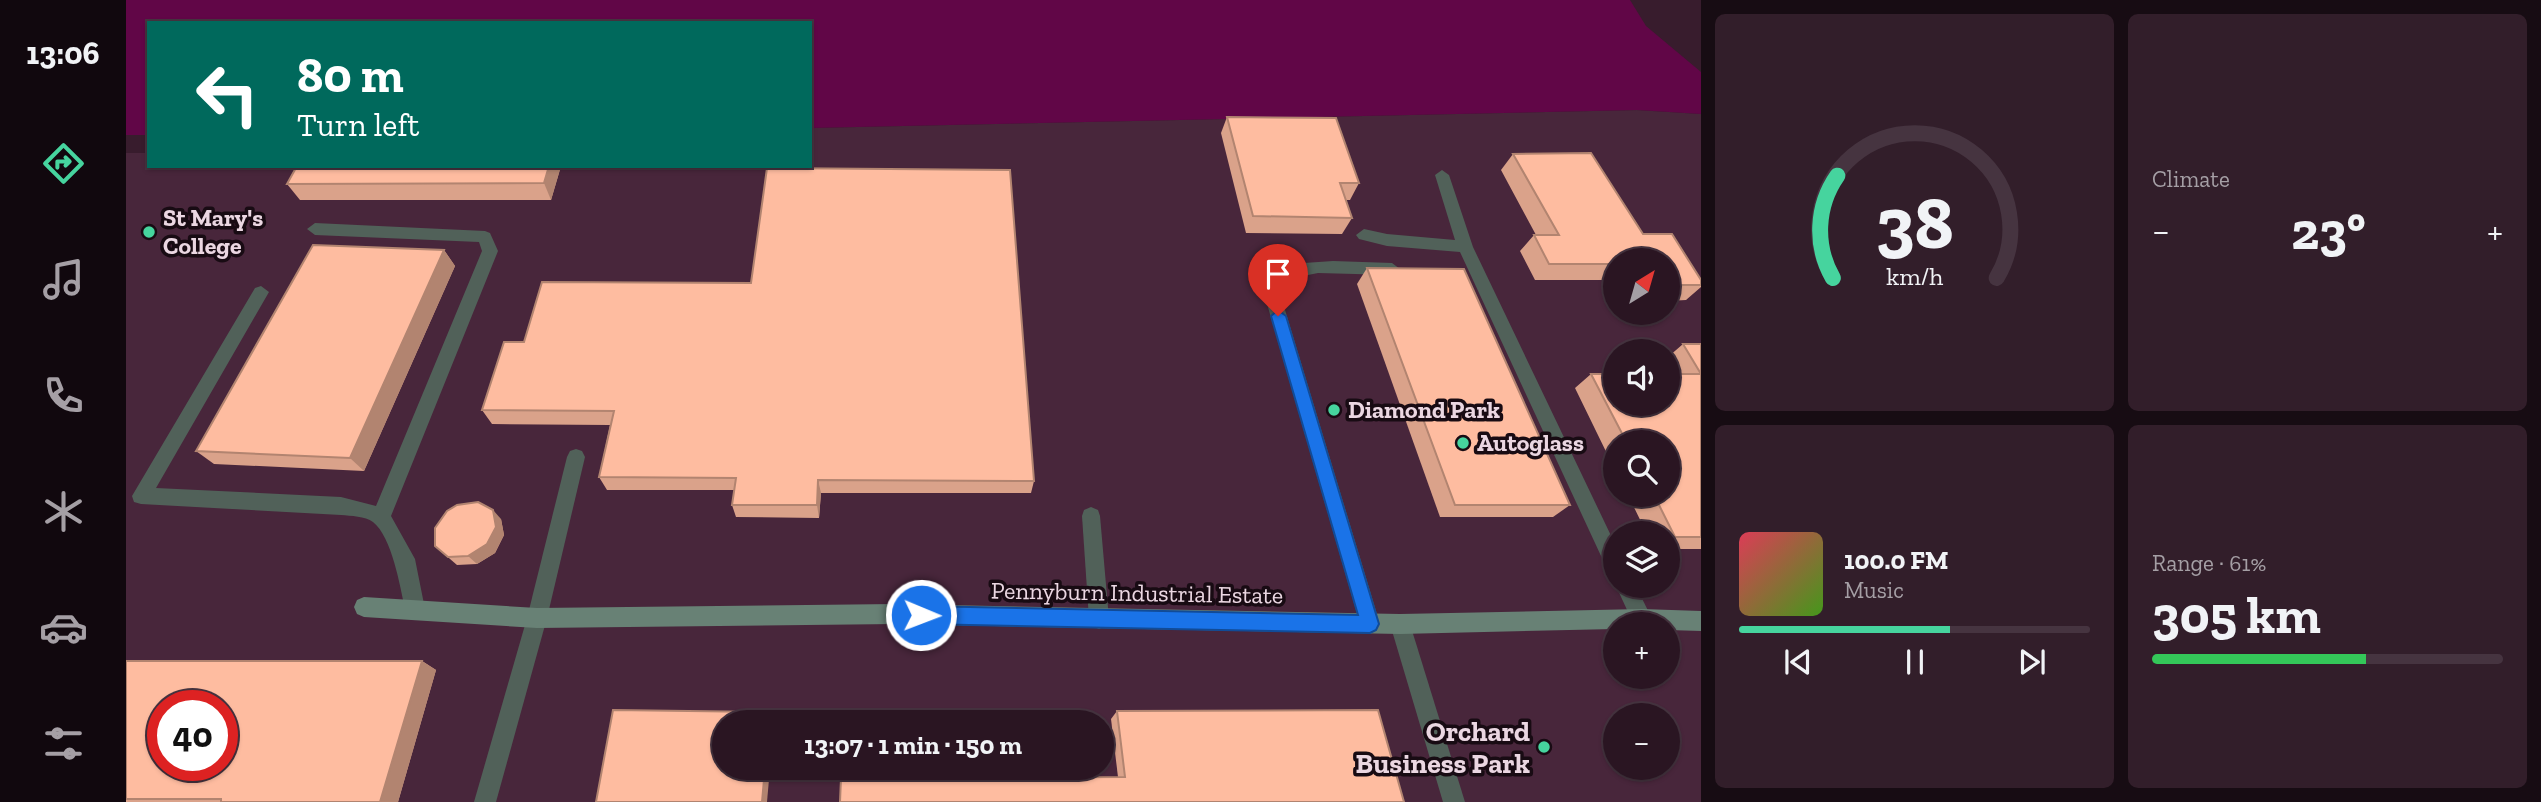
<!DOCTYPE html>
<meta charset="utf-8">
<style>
:root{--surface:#2a1522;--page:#321e2a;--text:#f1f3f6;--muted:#a59fa5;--line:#463440;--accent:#46d49e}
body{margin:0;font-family:"Zilla Slab",serif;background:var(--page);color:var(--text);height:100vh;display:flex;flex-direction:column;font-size:26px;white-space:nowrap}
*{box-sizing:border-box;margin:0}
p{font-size:23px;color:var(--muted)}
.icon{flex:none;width:38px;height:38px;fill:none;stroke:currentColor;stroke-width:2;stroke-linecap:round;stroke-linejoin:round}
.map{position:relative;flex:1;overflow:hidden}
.side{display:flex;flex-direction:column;gap:14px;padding:14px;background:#170c13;width:840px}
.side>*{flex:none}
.banner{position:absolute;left:21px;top:21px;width:665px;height:147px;border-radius:0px;box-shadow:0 2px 5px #0004,0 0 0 2px var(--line);background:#00695c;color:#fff;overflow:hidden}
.needle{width:46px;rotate:37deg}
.controls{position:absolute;left:1477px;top:248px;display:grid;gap:14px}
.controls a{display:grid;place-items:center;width:77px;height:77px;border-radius:50%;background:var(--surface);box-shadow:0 2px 5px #0004,0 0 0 2px var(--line);font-size:35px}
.speed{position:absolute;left:21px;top:690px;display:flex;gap:14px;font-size:35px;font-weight:700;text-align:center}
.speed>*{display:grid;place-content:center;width:91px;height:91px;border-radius:50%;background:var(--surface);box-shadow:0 2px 5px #0004,0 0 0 2px var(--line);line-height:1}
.speed .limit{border:10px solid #d22;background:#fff;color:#111}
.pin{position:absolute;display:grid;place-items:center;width:60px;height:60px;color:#fff;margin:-72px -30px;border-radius:50% 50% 50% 0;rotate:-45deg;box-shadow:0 0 7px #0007}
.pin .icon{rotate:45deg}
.me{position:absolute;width:77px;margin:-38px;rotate:91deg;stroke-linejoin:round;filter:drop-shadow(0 0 5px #0008)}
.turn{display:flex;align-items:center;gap:24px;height:147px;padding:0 35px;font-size:32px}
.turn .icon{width:91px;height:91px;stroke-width:2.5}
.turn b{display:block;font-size:49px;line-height:60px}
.big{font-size:52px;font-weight:800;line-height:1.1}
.side .card{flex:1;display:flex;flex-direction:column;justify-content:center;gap:10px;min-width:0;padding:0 24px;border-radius:10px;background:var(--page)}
.side .dial{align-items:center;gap:0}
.dial svg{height:182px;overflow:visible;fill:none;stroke:var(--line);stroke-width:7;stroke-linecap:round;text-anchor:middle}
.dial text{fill:var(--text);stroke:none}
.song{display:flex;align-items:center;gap:21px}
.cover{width:84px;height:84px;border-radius:10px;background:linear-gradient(135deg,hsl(350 70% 55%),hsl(100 70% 35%))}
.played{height:7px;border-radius:4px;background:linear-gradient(90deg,var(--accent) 60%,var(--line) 60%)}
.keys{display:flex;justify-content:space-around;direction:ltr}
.heat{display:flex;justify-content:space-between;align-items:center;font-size:38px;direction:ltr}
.charge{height:10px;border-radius:5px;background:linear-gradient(90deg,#34c759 61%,var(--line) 0)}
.side .tiles{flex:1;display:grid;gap:14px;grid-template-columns:repeat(2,1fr)}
.trip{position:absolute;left:586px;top:710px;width:402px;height:70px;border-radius:35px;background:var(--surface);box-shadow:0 2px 5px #0004,0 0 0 2px var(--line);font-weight:800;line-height:70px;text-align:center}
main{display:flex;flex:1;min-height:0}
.menu{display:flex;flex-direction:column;width:126px;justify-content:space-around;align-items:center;background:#11080e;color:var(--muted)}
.menu .icon{width:49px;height:49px}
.menu .active{color:var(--accent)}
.menu b{font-size:32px;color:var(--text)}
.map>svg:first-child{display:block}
</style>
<main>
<nav class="menu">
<b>13:06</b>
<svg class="icon active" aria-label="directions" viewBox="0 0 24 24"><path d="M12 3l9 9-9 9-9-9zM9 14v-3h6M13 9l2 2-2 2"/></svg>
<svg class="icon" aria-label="music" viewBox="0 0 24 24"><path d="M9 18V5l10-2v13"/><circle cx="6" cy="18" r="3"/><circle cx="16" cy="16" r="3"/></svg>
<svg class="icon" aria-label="phone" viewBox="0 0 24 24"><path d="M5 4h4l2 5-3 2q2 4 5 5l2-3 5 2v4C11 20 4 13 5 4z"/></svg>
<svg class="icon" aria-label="climate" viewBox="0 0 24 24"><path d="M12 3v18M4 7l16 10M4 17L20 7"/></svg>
<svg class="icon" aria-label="car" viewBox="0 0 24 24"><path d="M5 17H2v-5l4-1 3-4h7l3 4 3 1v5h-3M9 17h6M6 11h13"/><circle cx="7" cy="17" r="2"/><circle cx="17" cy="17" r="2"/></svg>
<svg class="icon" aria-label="filters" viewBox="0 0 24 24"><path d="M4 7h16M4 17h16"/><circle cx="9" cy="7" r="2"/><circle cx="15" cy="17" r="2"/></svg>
</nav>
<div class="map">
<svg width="1575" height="802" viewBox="0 0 1575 802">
<rect width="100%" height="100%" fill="#381c2d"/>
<!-- built -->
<path fill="#48263b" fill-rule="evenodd" d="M1511,110L1575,114V802H0V153H23V166H684V128ZM1489,261H1542V313H1489ZM1489,352H1542V404H1489ZM1489,443H1542V495H1489ZM1489,534H1542V586H1489ZM1489,625H1542V677H1489ZM37,705H96V765H37ZM1489,716H1542V768H1489ZM598,723H976V768H598Z"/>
<!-- green -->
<path fill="#610647" d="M0,0H1504L1520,26L1575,72V114L1511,110L684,128V23H23V135H0Z"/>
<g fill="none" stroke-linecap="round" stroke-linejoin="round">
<!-- lane -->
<g fill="#516159" fill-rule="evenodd">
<path d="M1316,170L1323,175L1347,247L1489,544V573L1482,571L1334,252L1261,246L1233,239L1230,235L1238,229L1261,234L1329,240L1309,175Z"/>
<path d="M189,223L359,231L364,233L372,251L265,516L289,559L299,609L296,616L289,619L282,616L279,609C274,586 266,537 247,522C239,516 225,516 215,515L15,504L8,502L6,496L129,288L135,286L143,292L30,488L215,497L250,506L356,251L353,242L189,235L181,229Z"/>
<path d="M1207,261L1266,263L1274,269L1266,275L1192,273L1157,280L1153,290L1254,624L1251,631L1244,634L1237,631L1234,624L1137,290L1145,272L1178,263Z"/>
<path d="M450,449L456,451L459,457L421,618L418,625L411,628L404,625L401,618L441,457L444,451Z"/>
<path d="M965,507L972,510L974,516L983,619L980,626L973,629L966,626L963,619L956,516L958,510Z"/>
<path d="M1490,586H1510L1526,619L1524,625H1508Z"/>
</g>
<!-- street -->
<g fill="#516159" fill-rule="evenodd">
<path d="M411,608L418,611L421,618L370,802H348L401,618L404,611Z"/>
<path d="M1274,614L1281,617L1284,624L1339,802H1317L1264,624L1267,617Z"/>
</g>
<!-- secondary -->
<path fill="#688175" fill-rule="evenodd" d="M238,597L411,608L770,604L1274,614L1516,609L1575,611V631L1542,630V625H1489V629L1274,634L770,624L411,628L238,617L231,614L228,607L231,600Z"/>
</g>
<!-- wall -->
<g fill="#daa28a">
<path d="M1101,117L1233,183L1224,200H1219L1226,218L1216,234L1120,233L1095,133Z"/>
<path d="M1387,154L1517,234L1575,280V287L1560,300L1542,301V261H1489V301L1476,280H1409L1394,251L1408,235H1410L1375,170Z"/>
<path d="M171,166H435L425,200H174L161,184Z"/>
<path d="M318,250L329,266L238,471L88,464L70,451Z"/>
<path d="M1241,268L1444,505L1427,517H1314L1231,284Z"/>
<path d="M378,342L908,481L905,493H695L693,518L610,517L606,505L608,490H481L473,477L484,425L366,424L356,410Z"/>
<path d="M1557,344H1575V549H1542V534H1521L1502,495H1542V443H1489V470L1449,388L1465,374H1547L1542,364V357Z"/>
<path d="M375,519L378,535L369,553L351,564L331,565L309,546Z"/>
<path d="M0,661H296L310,670L272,802H0Z"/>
<path d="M991,711L1278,802L992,777L985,719Z"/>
</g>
<!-- shaded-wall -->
<g fill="#b28470">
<path d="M423,166H435L425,200L418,183Z"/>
<path d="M318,250L329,266L238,471L224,458Z"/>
<path d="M692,480L695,493L693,518L691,505Z"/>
<path d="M367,510L375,519L378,535L369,553L351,564L342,556Z"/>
<path d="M296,661L310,670L272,802H254Z"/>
<path d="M644,712L649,720L648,723H643Z"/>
<path d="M639,768H644L641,802H636Z"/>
</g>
<!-- building -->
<g fill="#febca0" stroke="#b28470" stroke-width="2" fill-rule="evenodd">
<path d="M1101,117L1210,118L1233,183H1214L1226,218L1127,216Z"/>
<path d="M1465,153L1517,234H1546L1575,280V285H1542V261H1489V264H1423L1408,235H1433L1387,154Z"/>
<path d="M171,166H423L418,183L161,184Z"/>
<path d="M641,168L884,170L908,481L692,480L691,505H606L610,478L473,477L488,411L356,410L378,342H398L416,282L625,283Z"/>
<path d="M187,245L318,250L224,458L70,451Z"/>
<path d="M1241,268L1338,269L1444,505H1329Z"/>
<path d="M1557,344H1575V374Z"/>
<path d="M1465,374H1489V404H1542V374H1575V537H1549L1528,495H1542V443H1501Z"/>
<path d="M352,502L367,510L370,527L361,544L342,556L322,557L309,546V528L321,511L331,505Z"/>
<path d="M0,661H296L254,802H95V799H0ZM37,705H96V765H37Z"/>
<path d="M487,710L644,712L643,723H598V768H639L636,802H470Z"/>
<path d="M1252,710L1278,802H714L715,778L999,777L991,711Z"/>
</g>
<!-- route -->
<path fill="#1a73e8" stroke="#114b97" stroke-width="2" d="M1152,310L1160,316L1253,624L1250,630L1244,633L795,624L789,621L786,615L789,609L795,606L1232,615L1145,316Z"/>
<!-- markers -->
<g fill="#46d49e" stroke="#180b13" stroke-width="2.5">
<circle cx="23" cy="232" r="7"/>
<circle cx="1208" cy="410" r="7"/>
<circle cx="1337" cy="443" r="7"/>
<circle cx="1418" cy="747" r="7"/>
</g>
<g text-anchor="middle" stroke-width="7" stroke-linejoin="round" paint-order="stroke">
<!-- poi labels -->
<g font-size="24" font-weight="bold" fill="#ebd7e2" stroke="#180b13" text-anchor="start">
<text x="37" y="226">St Mary's<tspan x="37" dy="28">College</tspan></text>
<text x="1222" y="418">Diamond Park</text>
<text x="1351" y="451">Autoglass</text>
</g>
<!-- street labels -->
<g font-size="24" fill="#ebd7e2" stroke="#180b13">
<text transform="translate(1011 593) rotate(1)" y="8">Pennyburn Industrial Estate</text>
</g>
<!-- near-poi labels -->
<g font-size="28" font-weight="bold" fill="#ebd7e2" stroke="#180b13" text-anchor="end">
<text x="1404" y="741">Orchard<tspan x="1404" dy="32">Business Park</tspan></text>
</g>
</g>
</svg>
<div class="controls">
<a><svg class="needle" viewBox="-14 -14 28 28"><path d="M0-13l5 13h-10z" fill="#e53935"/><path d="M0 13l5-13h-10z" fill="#a59fa5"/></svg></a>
<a><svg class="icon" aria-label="sound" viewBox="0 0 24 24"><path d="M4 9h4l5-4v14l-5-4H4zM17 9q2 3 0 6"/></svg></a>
<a><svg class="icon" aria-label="search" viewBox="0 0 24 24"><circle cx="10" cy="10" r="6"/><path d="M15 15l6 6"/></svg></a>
<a><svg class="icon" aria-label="layers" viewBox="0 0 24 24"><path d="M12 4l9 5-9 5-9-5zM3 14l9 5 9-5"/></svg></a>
<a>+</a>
<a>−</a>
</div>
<div class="speed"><div class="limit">40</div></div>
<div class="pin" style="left:1152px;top:316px;background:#d93025"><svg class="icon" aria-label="arrive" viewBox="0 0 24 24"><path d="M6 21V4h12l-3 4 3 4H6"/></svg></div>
<svg class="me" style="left:795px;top:615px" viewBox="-20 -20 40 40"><circle r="17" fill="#1a73e8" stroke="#fff" stroke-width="3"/><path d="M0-11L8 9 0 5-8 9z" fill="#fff"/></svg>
<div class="trip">13:07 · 1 min · 150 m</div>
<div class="banner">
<div class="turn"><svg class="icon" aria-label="left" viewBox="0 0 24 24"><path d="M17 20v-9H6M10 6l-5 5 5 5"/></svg><div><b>80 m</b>Turn left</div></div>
</div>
</div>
<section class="side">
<div class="tiles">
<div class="card dial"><svg viewBox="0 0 100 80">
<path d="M14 69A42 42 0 1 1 86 69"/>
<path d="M14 69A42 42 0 0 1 16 24" stroke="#46d49e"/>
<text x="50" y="56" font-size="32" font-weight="700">38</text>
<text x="50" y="72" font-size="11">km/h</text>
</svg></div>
<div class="card"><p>Climate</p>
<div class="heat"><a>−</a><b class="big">23°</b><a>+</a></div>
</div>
<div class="card">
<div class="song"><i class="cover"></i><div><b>100.0 FM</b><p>Music</p></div></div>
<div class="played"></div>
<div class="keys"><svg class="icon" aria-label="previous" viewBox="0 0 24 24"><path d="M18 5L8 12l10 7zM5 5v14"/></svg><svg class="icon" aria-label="pause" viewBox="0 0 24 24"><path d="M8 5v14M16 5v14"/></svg><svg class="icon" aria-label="next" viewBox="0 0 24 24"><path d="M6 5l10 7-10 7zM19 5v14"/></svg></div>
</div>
<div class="card"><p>Range · 61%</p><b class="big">305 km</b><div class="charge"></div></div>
</div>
</section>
</main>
